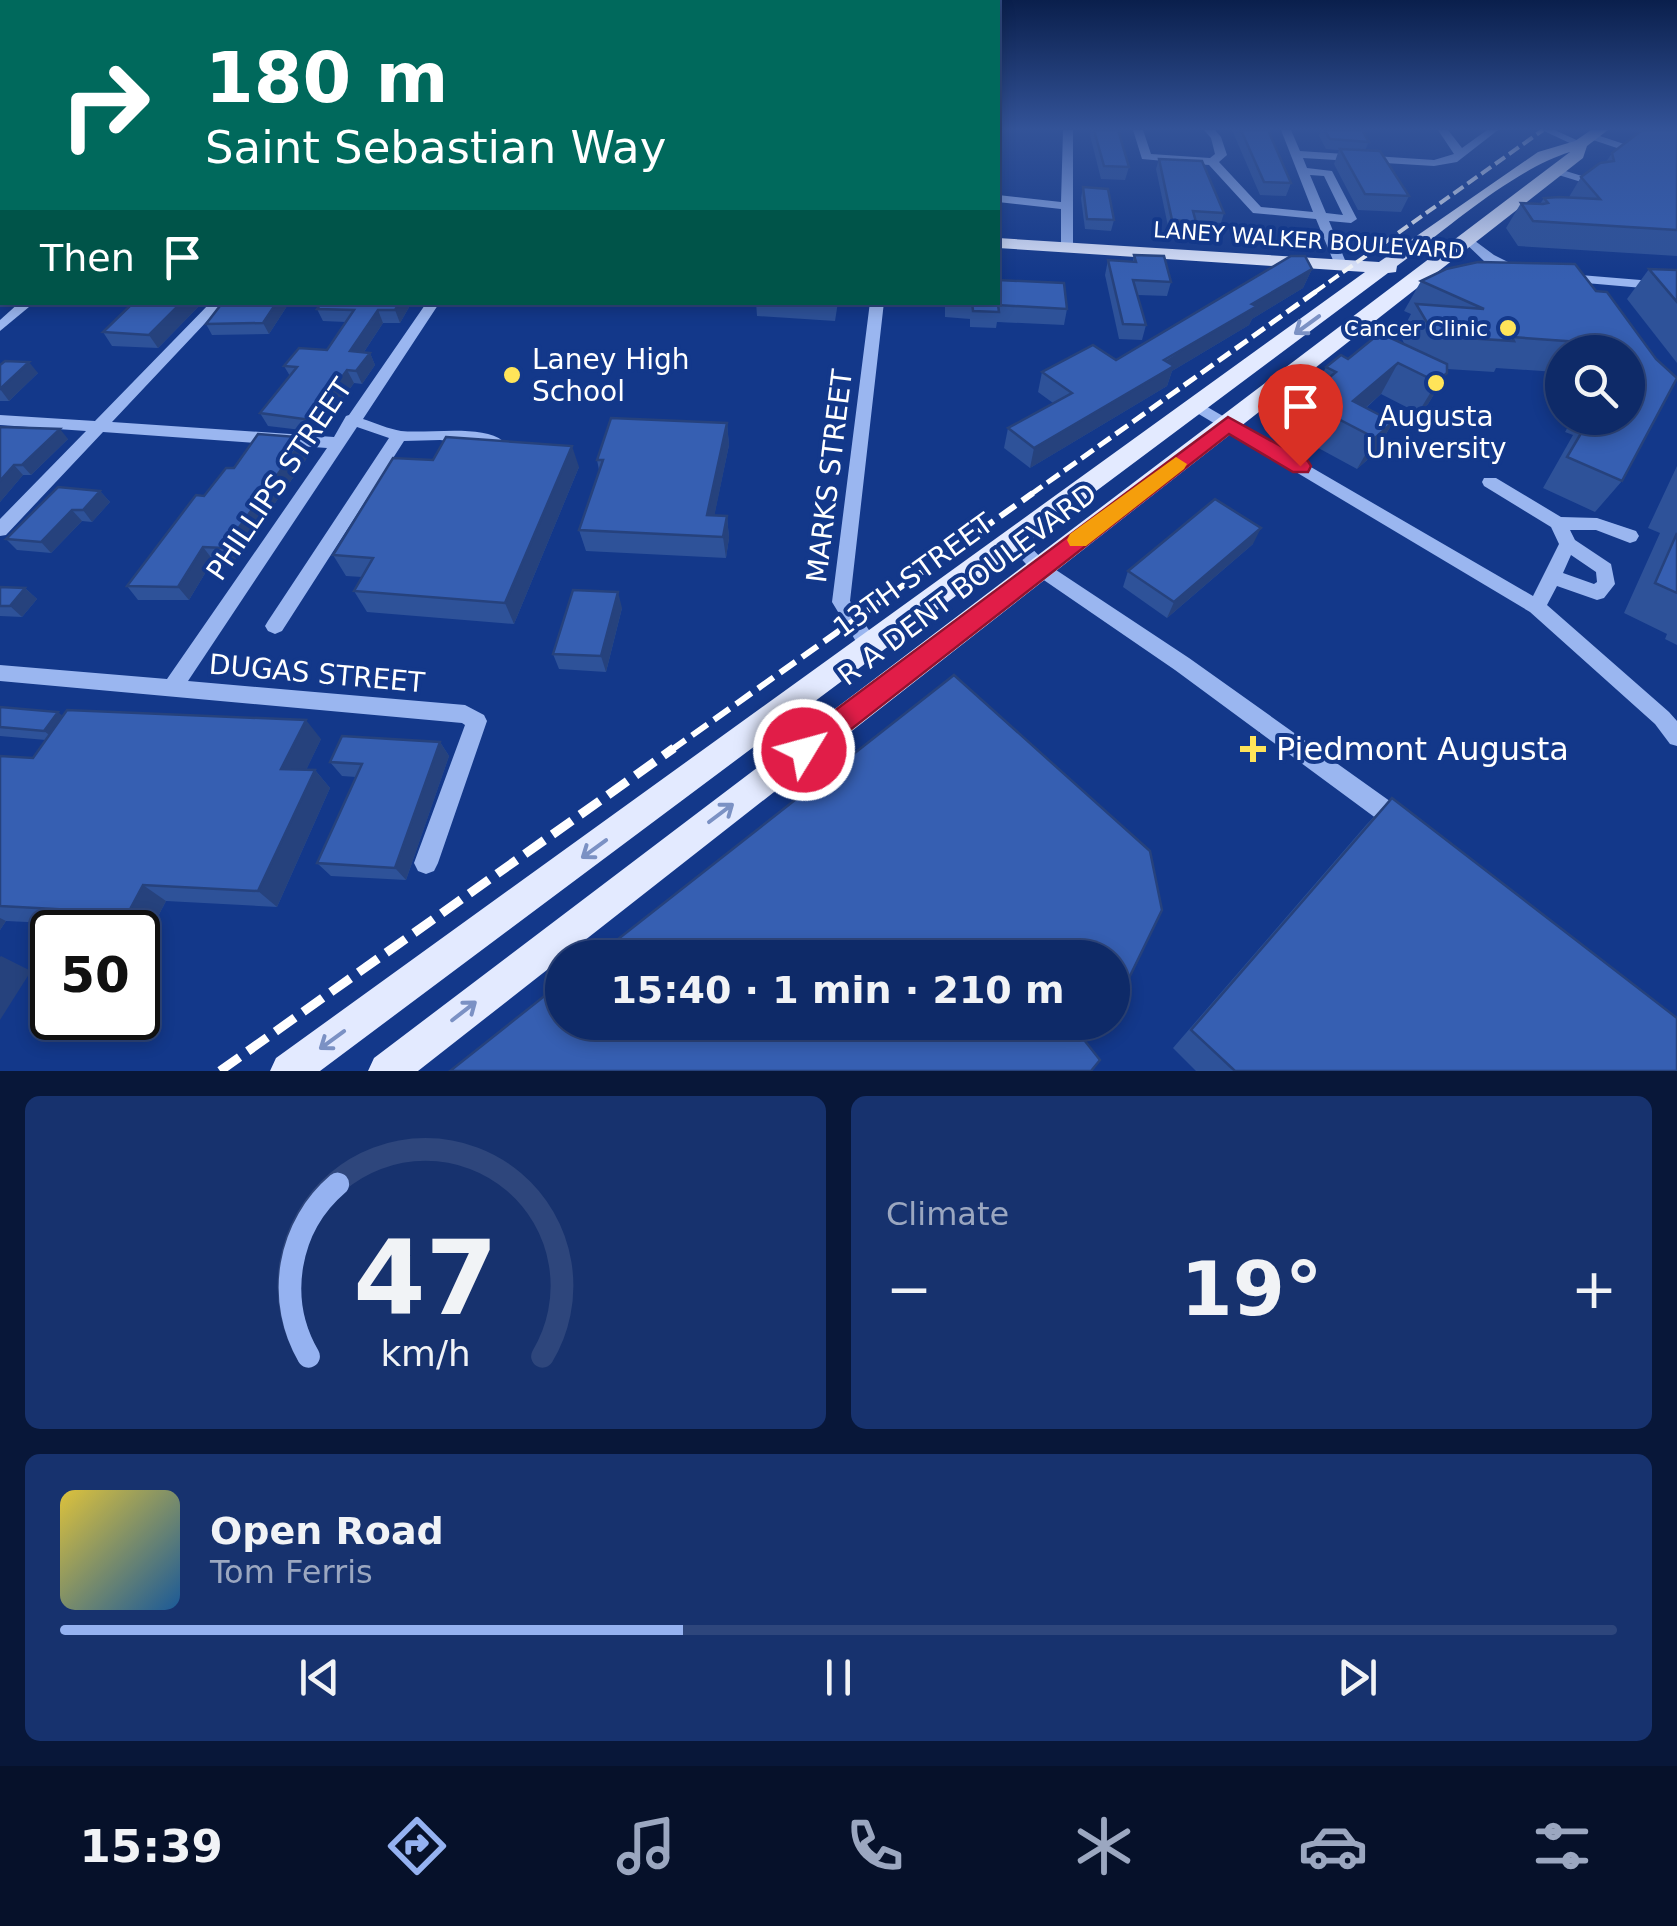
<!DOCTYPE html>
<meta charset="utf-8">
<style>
:root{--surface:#0e2a68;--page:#17326e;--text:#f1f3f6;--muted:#9ba7c0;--line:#2e467c;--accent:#95b2f1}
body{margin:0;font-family:"DejaVu Sans",sans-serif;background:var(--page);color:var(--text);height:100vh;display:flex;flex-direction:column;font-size:38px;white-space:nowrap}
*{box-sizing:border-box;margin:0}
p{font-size:32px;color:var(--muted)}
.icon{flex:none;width:55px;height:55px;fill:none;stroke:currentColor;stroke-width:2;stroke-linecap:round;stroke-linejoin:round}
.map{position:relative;height:1071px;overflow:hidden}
.drawer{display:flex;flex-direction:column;gap:25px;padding:25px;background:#081739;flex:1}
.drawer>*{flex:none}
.banner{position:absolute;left:0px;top:0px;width:1000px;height:305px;box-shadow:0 5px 15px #0003,0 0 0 2px var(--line);background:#00695c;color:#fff;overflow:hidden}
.tools{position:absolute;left:1545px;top:335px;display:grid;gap:20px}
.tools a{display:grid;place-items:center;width:100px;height:100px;border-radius:50%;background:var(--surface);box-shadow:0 5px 15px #0003,0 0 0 2px var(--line);font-size:50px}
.speed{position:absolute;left:30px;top:910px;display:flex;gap:20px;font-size:50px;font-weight:700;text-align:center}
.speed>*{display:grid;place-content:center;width:130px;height:130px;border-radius:50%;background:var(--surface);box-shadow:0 5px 15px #0003,0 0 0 2px var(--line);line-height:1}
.speed .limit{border:5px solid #111;border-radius:15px;background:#fff;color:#111}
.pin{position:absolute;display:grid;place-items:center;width:85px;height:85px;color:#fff;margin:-102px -42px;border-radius:50% 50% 50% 0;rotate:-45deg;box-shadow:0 0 10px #0007}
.pin .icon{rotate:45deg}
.me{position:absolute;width:110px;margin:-55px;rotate:53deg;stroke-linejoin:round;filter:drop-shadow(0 0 8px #0008)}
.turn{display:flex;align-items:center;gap:35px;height:210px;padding:0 40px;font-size:45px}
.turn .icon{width:130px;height:130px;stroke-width:2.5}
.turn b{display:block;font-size:70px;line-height:85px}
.then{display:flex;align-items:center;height:95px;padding:0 40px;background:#0003;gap:20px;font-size:38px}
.big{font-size:75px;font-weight:600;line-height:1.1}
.drawer .tile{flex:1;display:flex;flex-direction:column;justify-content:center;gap:15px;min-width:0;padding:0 35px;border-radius:15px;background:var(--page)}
.drawer .dial{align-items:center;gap:0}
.dial svg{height:260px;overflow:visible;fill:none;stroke:var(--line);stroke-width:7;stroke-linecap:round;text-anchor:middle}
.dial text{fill:var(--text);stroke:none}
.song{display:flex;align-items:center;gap:30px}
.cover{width:120px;height:120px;border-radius:15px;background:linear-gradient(135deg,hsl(50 70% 55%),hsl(210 70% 35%))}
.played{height:10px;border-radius:5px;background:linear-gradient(90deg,var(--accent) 40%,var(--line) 40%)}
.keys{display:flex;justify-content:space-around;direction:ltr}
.heat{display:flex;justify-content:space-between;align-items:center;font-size:55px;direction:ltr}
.drawer .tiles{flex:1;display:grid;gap:25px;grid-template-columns:1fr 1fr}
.tile:last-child{grid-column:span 2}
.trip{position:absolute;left:545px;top:940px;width:585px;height:100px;border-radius:50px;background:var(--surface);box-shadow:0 5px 15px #0003,0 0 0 2px var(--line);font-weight:600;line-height:100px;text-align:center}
.tabs{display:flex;height:160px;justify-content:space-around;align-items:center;background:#06112a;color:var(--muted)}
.tabs .icon{width:70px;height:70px}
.tabs .selected{color:var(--accent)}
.tabs b{font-size:45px;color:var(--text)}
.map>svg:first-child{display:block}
</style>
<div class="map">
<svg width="1677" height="1071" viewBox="0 0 1677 1071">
<rect width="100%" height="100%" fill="#13388a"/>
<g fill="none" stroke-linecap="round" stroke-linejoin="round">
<!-- minor -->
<g fill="#9ab6f0" fill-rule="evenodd">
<path d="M1063,130H1073V247L1067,251L1061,247V209L998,202V195L1061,202Z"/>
<path d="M1133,130H1143L1151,154L1210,158L1215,154L1211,138L1204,130H1215L1221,137L1227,155L1219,162L1261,207L1313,212L1281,130H1291L1300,151L1434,160L1454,154L1438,130H1448L1462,148L1487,130H1498L1457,162L1434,166L1303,158L1307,168L1332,171L1357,219L1351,223L1329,221L1347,265L1341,269L1335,265L1316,219L1253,213L1209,165L1142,159ZM1310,175L1324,176L1343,215L1326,213Z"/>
<path d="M1542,130H1555L1585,144L1576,146Z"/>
<path d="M1591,133L1636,148L1637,150L1632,153L1587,138V134Z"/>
<path d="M1556,168L1595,180L1597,182L1591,185L1552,173L1550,171Z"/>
<path d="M1467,235L1494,255L1522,269L1516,273L1484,261L1461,239Z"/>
<path d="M1568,274L1677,283V291L1563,281L1561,278Z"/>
<path d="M20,302H35L0,331V320Z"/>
<path d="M211,302H225L112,422L334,437L346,416L349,415L427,302H440L363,419C375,423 389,429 401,431C428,434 482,424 503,441L495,446L440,440L404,441L282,631L275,634L268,631L265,626L268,621L389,438L357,427L188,681L465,705L484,715L487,721L438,863L434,871L426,874L418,871L414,863L465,725L462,723L0,681V665L167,679L327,448L103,432L6,535L0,536V519L86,431L0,425V415L95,421Z"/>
<path d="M870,302H884L850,601L880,647L877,653L870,655L863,653L832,602Z"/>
<path d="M1197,401L1533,596L1559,544L1551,527L1484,486L1482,482L1484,478H1496L1561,517L1597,518L1636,531L1639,536L1636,541L1630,543L1596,530H1570L1575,540L1611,564L1615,584L1604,598L1597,600L1557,586L1547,605L1669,712L1677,721V746L1670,744L1655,724L1530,612L1192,410L1189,406L1192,402ZM1571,555L1596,572L1597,582L1594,584L1563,573Z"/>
<path d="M1014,534L1020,536L1047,564L1189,658L1408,814L1411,822L1408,830L1400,833L1392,830L1175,670L1035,574L1005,541Z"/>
</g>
<!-- major -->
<g fill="#e3eaff" fill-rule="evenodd">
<path d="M1591,130H1608L1587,146L1583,158L418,1071H368L374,1058L1570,152C1514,169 1445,230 1397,266L1396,272L1388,273L320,1071H270L276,1058L1365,272L998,248V238L1379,262L1538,152L1575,141Z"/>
<rect x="0" y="176" width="2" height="10"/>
</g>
<!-- rail-far3 -->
<path stroke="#fff" stroke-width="4" stroke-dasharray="12 5" stroke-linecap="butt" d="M1315,292L1543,130"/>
<!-- rail-far2 -->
<path stroke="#fff" stroke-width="5" stroke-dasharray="15 6" stroke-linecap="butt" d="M1030,495L1318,290"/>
<!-- rail-far1 -->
<path stroke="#fff" stroke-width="6" stroke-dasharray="19 8" stroke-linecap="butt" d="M670,751L1033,493"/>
<!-- rail -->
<path stroke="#fff" stroke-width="9" stroke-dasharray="24 10" stroke-linecap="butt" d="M220,1071L674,748"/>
</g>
<!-- wall -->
<g fill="#2e5299">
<path d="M0,130H2V158L0,157Z"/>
<path d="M1091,130H1118L1129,167L1125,180L1101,179L1090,135Z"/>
<path d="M1232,130H1268L1291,183L1286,196L1260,195Z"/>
<path d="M1321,130H1362L1369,142L1365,150L1409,196L1401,212L1358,210L1334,164L1339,150L1326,149L1319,136Z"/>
<path d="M1647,130H1677V256L1518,246L1506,228L1521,203L1540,204L1544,198L1569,197L1581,177L1606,162L1612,153Z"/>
<path d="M1159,159L1224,213L1221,223L1196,221L1193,232L1169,231L1156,169Z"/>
<path d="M1083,187L1114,220L1111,231L1085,229L1081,198Z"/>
<path d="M1134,255L1171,282L1167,296L1138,295L1146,325L1142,340L1119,339L1105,275L1108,260L1133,261Z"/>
<path d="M1478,262L1575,264L1596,291L1607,292L1656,359L1677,378L1622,481L1595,512L1543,488L1573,435L1565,432L1569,425L1563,418H1628V352H1562V381L1556,372L1496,368L1494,372L1447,369V373L1428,404L1418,413L1381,394L1366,408L1393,422L1375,453L1357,469L1287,431L1302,400L1315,389L1326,367L1341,355L1348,359L1380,333L1405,345L1400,335L1411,314L1404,311L1421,281L1446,269Z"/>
<path d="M1312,269L1303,288L1252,319L1249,325L1172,371L1167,386L1030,468L1004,448L1008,428L1053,403L1038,392L1042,372L1116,360Z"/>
<path d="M1649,269L1677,270V363L1627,299Z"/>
<path d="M134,302H203L158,348L112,346L103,332Z"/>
<path d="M223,302H289V303L269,334L212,335L206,324Z"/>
<path d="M412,302L400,323H383L364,352L370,353L375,365L362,384L354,383L318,432L268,426L260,413L290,376L284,366L327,350L346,322L323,321L317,309Z"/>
<path d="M756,302H838L835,321L757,316Z"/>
<path d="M945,302H998L1067,309L1064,325L997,322L996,328L970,327V319L945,317Z"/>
<path d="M0,365L38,373L9,401H0Z"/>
<path d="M1562,398V417L1555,408Z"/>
<path d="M727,423L729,445L714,516H727L729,538L726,558L586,551L579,530L599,470L597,460Z"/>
<path d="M0,427L68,439L31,475H23L0,502Z"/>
<path d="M297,437L304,450L303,452L307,458L234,561L213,560L189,600H138L127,586L204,496L234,468Z"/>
<path d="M433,460L579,467L514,624L367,612L354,591L362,577L346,576L333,555Z"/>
<path d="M1677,466V645L1665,639L1667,634L1624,613L1660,533L1648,528Z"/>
<path d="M100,491L110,502L92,522L82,521L51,553L17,550L6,539Z"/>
<path d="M1253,544L1167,618L1123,587L1128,571Z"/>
<path d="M0,587L25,588L37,599L22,617L0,616Z"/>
<path d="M622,608L606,672L559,669L553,654Z"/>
<path d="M0,707L63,716L321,739L306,770H315L330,788L277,907L166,901L152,928L6,921L0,930V756L33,758L46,740L0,736Z"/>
<path d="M440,742L449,756L406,880L331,876L317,863L356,777L342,776L330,762Z"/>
<path d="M1392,798L1677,1071H1196L1173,1048L1367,824Z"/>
</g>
<!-- shaded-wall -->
<g fill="#26427d">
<path d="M1312,269L1303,288L1252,319L1249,325L1172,371L1167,386L1030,468L1034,448L1252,304Z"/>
<path d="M182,302H203L158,348L149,335Z"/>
<path d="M277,302L289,303L269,334L263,323Z"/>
<path d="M400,302H412L400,323L395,310Z"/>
<path d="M378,310L383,323L356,364L350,351Z"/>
<path d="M370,353L375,365L362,384L356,371Z"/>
<path d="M29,362L38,373L9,401L0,389Z"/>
<path d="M1398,363L1381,394L1347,424L1353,401Z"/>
<path d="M347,370L354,383L318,432L311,420Z"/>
<path d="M1447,373L1428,404L1418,413L1437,382Z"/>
<path d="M1393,422L1375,453L1357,469L1375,438Z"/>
<path d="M727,423L729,445L710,537L707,515Z"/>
<path d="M60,429L68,439L31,475L22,465Z"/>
<path d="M297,437L304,450L303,452L307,458L234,561L224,548Z"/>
<path d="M572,446L579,467L514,624L505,603Z"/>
<path d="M14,465L23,475L0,502V481Z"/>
<path d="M100,491L110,502L92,522L83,510Z"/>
<path d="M72,510L82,521L51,553L41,542Z"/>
<path d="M727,516L729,538L726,558L723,537Z"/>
<path d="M1261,528L1253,544L1167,618L1174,602Z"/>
<path d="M203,547L213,560L189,600L178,587Z"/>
<path d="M25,588L37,599L22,617L10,606Z"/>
<path d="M618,592L622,608L606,672L601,656Z"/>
<path d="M58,712L70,722L57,741L44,731Z"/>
<path d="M306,720L321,739L298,787L281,769Z"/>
<path d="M440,742L449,756L406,880L395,868Z"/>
<path d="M315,770L330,788L277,907L258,891Z"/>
<path d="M143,885L166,901L152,928L128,913Z"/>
<path d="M0,918L6,921L0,930Z"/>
<path d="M1,956L31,971L0,1020V957Z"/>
</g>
<!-- building -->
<g fill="#365fb2" stroke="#26427d" stroke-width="2.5">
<path d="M1094,130H1118L1129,167L1104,166Z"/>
<path d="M1241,130H1268L1291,183L1264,182Z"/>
<path d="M1324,130H1362L1369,142L1330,139Z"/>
<path d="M1654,130H1677V230L1533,221L1521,203L1543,204L1548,203L1544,198L1559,197L1600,199L1581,177L1600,163L1614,161L1612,153L1641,131Z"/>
<path d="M1340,149L1380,151L1409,196L1365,194Z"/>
<path d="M1159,159L1202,161L1224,213L1193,211L1196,222L1172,220Z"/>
<rect x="0" y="187" width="2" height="61"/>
<path d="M1083,187L1108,189L1114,220L1087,219Z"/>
<path d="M1134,255L1164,256L1171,282L1133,280L1146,325L1123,324L1108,260L1136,262Z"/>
<path d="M1291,256H1305L1312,269L1252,304L1257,306L1164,360L1174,366L1034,448L1008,428L1072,393L1042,372L1093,345L1116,360Z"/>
<path d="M1478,262L1575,264L1596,291L1607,292L1656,359L1677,378L1622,481L1567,457L1590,418H1628V352H1587L1579,342L1512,337L1514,341L1435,336L1416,304L1484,309L1421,281L1446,269Z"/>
<path d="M1649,269L1677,270V302Z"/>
<path d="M998,280L1064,283L1067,309L998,305L999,312L973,311L972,302H998Z"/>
<path d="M134,302H182L149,335L103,332Z"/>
<path d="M223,302H277L263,323L206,324Z"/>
<path d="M322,302H400L395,310H378L350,351L370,353L356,371L347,370L311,420L260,413L297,367L284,366L299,348L327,350L354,310L317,309Z"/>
<path d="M1380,333L1447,364V373L1437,382L1398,363L1353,401L1393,422L1375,438L1302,400L1336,372L1326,367L1341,355L1348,359Z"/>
<path d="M5,361L29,362L0,389V365Z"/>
<path d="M611,418L727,423L707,515L727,516L723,537L579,530L603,460H597Z"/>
<path d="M0,427L60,429L22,465H14L0,481Z"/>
<path d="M258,434L297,437L291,445H299L224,548L203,547L178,587L127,586L196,495L204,496L226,468H234Z"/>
<path d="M446,437L572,446L505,603L354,591L373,558L333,555L393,458L433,460Z"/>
<path d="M58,487L100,491L83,510H72L41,542L6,539Z"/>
<path d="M1215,499L1261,528L1174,602L1128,571Z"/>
<path d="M1677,533V593L1655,583Z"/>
<path d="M0,587L25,588L10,606H0Z"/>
<path d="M573,590L618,592L601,656L553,654Z"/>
<path d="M954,675L1150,851L1162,910L1128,980L1112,998V958H594Z"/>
<path d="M0,707L58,712L44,731L0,727Z"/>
<path d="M67,710L306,720L281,769L315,770L258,891L143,885L128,913L0,906V756L33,758Z"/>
<path d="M342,736L440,742L395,868L317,863L362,764L330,762Z"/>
<path d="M1392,798L1677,1018V1071H1235L1191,1030Z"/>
<path d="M562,982V1022H1092L1081,1036L1100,1060L1091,1071H450Z"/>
</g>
<!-- one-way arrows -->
<defs><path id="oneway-shaft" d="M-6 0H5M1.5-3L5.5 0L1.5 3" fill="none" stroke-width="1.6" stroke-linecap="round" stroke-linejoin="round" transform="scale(2.5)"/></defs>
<g stroke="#7b91c4">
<use href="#oneway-shaft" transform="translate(1307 325) rotate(144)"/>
<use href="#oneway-shaft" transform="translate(721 813) rotate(-37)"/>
<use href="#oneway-shaft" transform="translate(594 849) rotate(144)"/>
<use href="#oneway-shaft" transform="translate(464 1011) rotate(-38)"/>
<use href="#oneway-shaft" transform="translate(332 1040) rotate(144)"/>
</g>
<!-- sky -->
<linearGradient id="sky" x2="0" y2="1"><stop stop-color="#0a1f4c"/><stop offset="0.46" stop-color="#335398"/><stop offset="1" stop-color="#335398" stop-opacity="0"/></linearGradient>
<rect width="1677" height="280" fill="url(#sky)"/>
<!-- route -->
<path fill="#e11d48" stroke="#92132f" stroke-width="2.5" d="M1228,417L1308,461L1311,466L1308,472H1293L1229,434L813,759L804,762L794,759L790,750L794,741Z"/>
<!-- slow -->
<path fill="#f59e0b" d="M1176,457L1187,464L1184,469L1086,546H1070L1067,540L1070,534Z"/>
<!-- markers -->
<g fill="#ffe459" stroke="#13388a" stroke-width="4">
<circle cx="1508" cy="328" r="10"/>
<circle cx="512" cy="375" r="10"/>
<circle cx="1436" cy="383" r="10"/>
<path d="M1248 734h10v10h10v10h-10v10h-10v-10h-10v-10h10z"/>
</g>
<g text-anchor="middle" stroke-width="8" stroke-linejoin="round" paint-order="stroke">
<!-- far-street labels -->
<g font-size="22" fill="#fff" stroke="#13388a">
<text transform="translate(1309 240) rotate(4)" y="8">LANEY WALKER BOULEVARD</text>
</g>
<!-- far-poi labels -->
<g font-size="22" fill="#fff" stroke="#13388a" text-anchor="end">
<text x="1488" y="336">Cancer Clinic</text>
</g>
<!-- poi labels -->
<g font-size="28" fill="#fff" stroke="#13388a" text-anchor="start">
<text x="532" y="369">Laney High<tspan x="532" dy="32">School</tspan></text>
<text x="1436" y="426" text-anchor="middle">Augusta<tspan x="1436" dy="32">University</tspan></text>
</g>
<!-- street labels -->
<g font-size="28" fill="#fff" stroke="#13388a">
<text transform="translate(829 476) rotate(-83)" y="10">MARKS STREET</text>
<text transform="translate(279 479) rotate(-56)" y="10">PHILLIPS STREET</text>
<text transform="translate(913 575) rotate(-36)" y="10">13TH STREET</text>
<text transform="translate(967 584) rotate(-37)" y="10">R A DENT BOULEVARD</text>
<text transform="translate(317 673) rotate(5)" y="10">DUGAS STREET</text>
</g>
<!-- near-poi labels -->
<g font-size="32" fill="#fff" stroke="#13388a" text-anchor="start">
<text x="1276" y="760">Piedmont Augusta</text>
</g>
</g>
</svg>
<div class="tools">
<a><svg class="icon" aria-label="search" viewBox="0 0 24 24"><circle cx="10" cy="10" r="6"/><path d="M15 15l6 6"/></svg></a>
</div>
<div class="speed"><div class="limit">50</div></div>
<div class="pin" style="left:1300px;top:466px;background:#d93025"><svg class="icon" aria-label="arrive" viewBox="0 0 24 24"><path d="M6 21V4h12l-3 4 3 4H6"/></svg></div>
<svg class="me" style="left:804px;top:750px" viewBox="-20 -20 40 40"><circle r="17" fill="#e11d48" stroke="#fff" stroke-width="3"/><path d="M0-11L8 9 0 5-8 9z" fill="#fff"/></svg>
<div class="trip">15:40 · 1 min · 210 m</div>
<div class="banner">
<div class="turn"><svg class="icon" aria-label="right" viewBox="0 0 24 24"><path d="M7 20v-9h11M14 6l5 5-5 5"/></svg><div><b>180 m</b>Saint Sebastian Way</div></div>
<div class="then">Then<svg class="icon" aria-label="arrive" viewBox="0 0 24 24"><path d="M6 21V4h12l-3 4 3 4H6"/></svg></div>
</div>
</div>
<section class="drawer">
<div class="tiles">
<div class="tile dial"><svg viewBox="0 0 100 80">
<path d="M14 69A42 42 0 1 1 86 69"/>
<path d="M14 69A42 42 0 0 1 23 16" stroke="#95b2f1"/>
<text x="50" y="56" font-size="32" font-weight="700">47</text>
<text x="50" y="72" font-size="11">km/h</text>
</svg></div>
<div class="tile"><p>Climate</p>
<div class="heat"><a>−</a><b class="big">19°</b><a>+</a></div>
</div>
<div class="tile">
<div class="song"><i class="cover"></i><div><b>Open Road</b><p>Tom Ferris</p></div></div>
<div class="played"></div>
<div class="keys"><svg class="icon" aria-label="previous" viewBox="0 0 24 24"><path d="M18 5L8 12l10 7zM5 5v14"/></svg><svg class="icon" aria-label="pause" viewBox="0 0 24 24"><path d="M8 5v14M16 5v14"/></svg><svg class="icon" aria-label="next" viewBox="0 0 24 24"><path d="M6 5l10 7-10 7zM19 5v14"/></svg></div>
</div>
</div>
</section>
<nav class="tabs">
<b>15:39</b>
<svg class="icon selected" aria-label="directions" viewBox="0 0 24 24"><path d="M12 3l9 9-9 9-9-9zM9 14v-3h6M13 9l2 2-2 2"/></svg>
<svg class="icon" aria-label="music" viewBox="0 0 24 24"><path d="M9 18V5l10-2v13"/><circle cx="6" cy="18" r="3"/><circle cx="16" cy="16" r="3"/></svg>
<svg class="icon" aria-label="phone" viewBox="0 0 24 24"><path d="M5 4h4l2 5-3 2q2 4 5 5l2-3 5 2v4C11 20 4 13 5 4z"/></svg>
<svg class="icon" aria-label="climate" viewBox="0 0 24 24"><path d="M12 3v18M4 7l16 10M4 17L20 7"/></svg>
<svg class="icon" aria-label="car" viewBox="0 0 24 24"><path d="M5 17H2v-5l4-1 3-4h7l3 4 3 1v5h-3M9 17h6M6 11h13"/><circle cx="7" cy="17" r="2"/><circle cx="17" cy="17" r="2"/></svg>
<svg class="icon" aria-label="filters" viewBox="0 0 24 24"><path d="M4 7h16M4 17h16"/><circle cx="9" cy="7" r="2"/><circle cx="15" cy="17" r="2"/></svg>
</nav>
